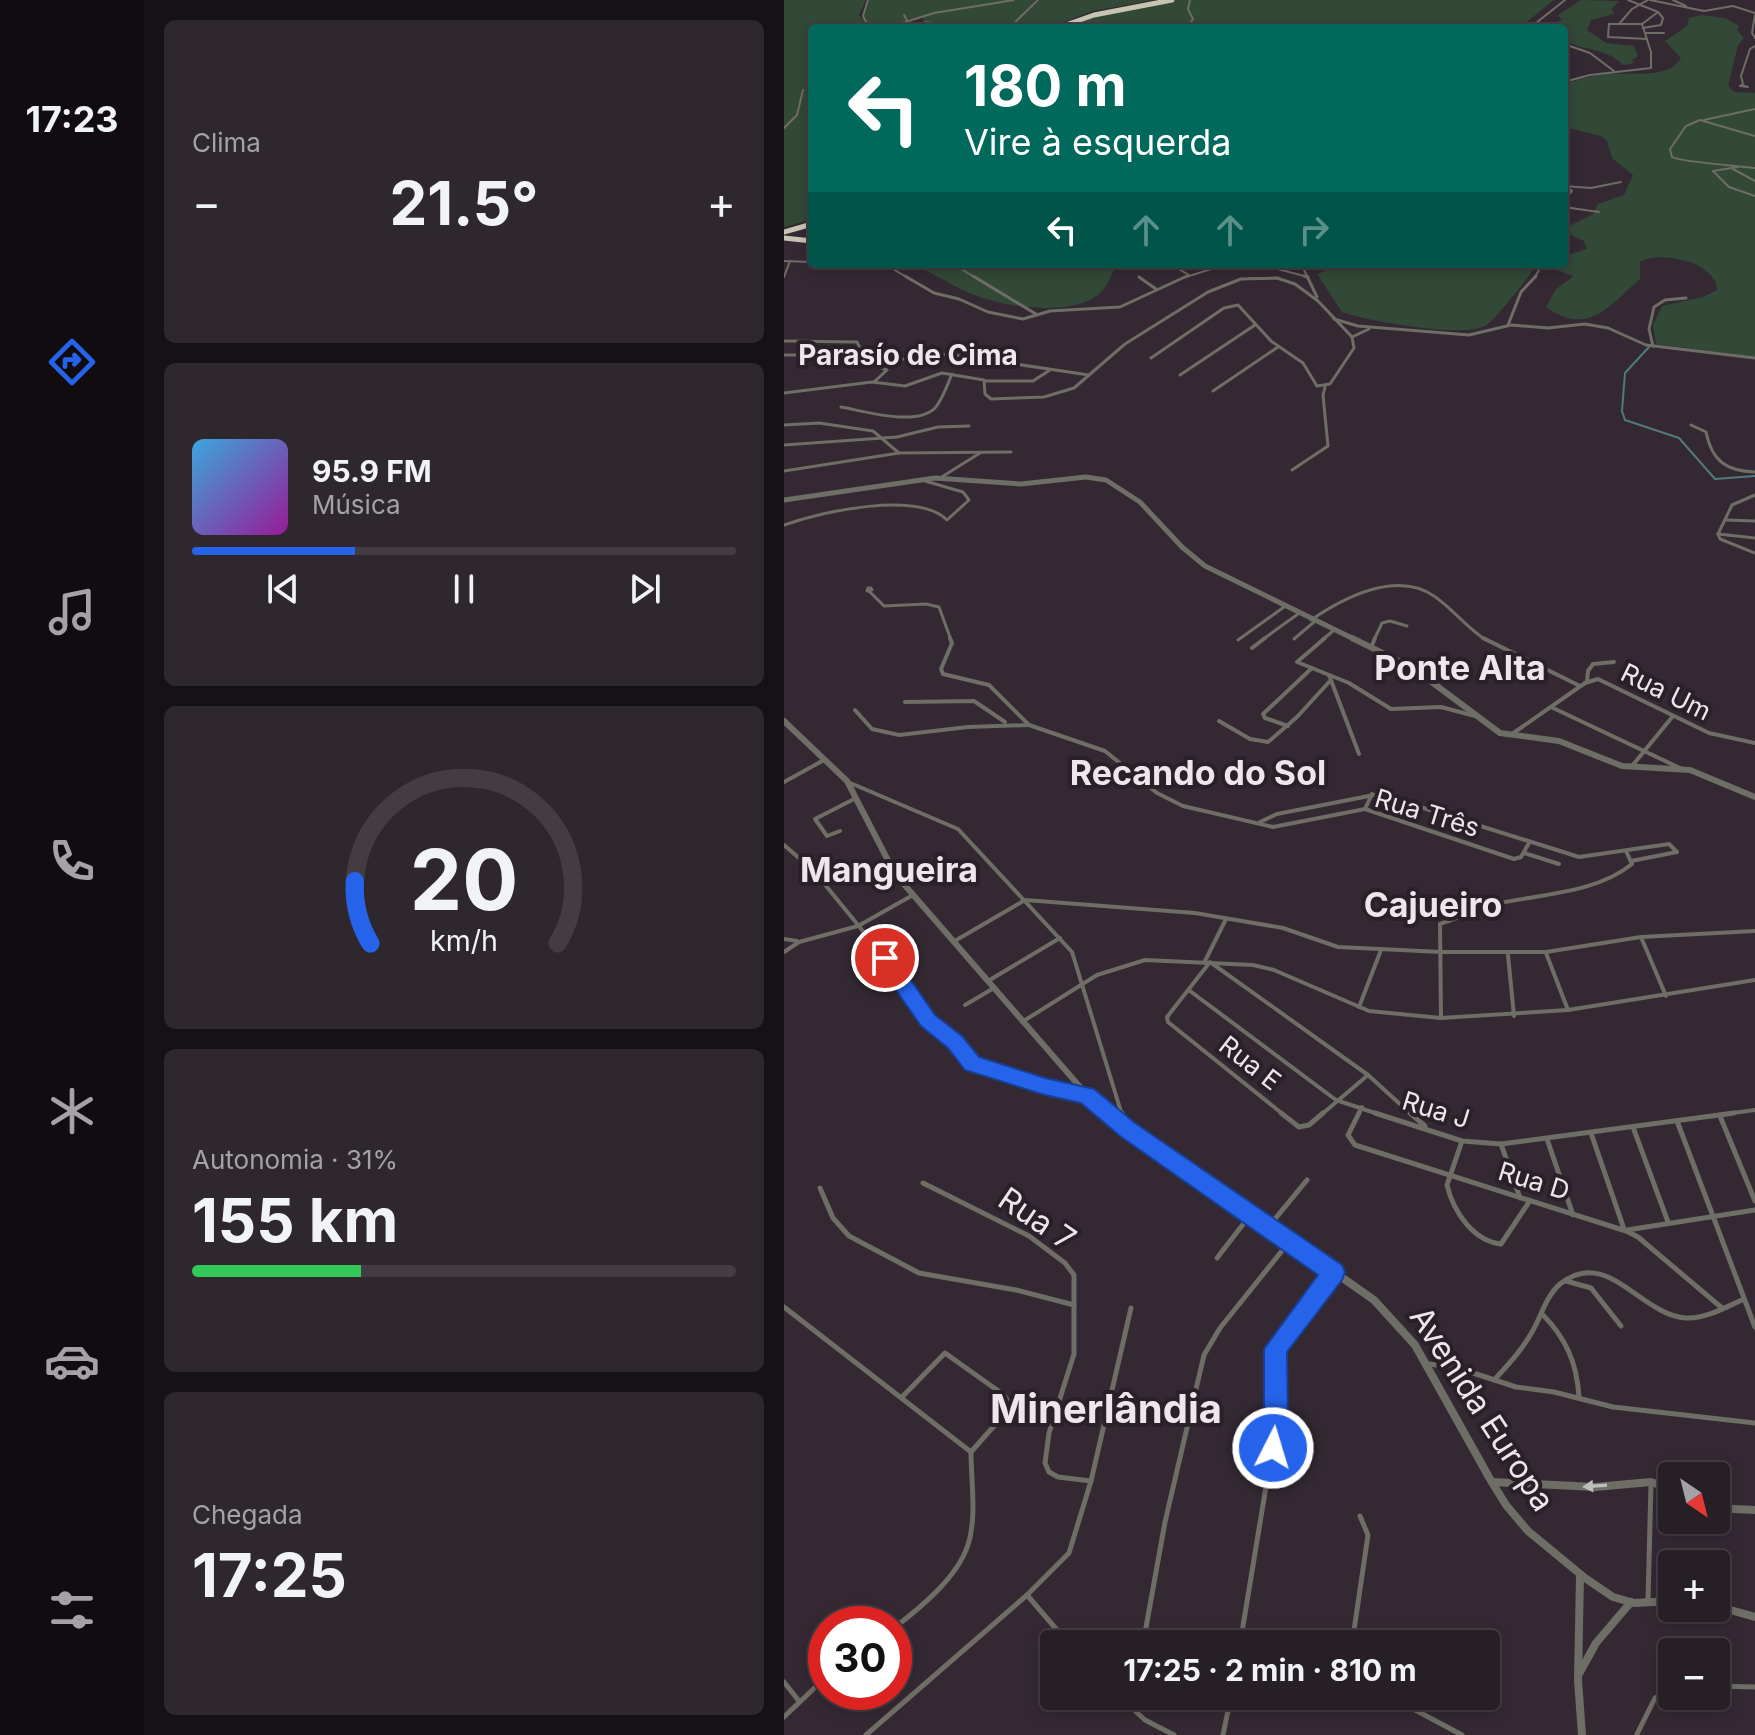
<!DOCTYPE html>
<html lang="pt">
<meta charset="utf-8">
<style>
:root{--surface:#271f26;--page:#2f272e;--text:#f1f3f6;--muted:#a4a2a7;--line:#433d43;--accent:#2563eb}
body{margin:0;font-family:Inter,sans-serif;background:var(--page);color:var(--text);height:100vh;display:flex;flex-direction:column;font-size:30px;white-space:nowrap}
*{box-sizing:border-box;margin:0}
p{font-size:26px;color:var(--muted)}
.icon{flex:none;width:44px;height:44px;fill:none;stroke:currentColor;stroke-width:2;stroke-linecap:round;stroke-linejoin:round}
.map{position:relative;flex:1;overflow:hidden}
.drawer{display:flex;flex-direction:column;gap:20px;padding:20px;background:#151115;width:640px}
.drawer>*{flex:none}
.top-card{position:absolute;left:24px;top:24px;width:760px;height:244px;border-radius:8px;box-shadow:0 4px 12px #0003,0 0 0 2px var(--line);background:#00695c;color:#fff;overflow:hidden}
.needle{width:52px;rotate:145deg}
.buttons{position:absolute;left:874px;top:1462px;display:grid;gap:16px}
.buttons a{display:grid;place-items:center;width:72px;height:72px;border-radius:8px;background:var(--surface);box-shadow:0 4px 12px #0003,0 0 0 2px var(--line);font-size:40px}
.speed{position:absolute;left:24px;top:1606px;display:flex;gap:16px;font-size:40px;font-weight:700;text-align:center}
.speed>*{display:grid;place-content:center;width:104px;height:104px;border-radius:50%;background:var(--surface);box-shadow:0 4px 12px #0003,0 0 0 2px var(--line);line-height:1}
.speed .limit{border:12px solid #d22;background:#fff;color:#111}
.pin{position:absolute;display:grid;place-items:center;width:68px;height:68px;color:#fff;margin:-34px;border:4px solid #fff;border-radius:50%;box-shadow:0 2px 8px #0007}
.me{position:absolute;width:88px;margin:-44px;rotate:5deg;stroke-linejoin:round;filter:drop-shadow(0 0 6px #0008)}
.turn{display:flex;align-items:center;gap:28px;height:168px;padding:0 24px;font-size:36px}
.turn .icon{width:104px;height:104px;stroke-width:2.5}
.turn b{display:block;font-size:56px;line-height:68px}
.lanes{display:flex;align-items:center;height:76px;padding:0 24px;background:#0003;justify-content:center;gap:40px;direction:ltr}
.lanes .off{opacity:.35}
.big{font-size:60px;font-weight:700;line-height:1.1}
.drawer .widget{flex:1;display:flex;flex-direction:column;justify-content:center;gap:12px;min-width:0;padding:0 28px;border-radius:12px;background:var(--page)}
.drawer .dial{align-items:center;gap:0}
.dial svg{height:208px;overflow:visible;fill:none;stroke:var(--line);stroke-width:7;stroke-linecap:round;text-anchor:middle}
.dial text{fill:var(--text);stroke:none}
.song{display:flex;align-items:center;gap:24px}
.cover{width:96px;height:96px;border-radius:12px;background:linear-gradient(135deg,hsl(200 70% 55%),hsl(300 70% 35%))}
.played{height:8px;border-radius:4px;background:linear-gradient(90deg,var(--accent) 30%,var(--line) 30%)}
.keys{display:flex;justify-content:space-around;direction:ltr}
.heat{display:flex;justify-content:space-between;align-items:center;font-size:44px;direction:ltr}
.charge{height:12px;border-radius:6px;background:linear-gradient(90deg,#34c759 31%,var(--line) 0)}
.trip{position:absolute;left:256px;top:1630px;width:460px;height:80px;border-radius:8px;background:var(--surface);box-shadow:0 4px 12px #0003,0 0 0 2px var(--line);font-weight:700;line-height:80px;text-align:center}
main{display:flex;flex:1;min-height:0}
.tabs{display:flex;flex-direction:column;width:144px;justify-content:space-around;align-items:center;background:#100c0f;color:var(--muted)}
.tabs .icon{width:56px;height:56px}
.tabs .active{color:var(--accent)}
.tabs b{font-size:36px;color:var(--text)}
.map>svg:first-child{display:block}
</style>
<main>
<nav class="tabs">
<b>17:23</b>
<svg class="icon active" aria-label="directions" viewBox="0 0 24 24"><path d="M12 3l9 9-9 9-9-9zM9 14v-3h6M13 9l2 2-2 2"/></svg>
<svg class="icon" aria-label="music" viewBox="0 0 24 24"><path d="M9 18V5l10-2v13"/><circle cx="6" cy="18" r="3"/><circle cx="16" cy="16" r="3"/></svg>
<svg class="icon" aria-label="phone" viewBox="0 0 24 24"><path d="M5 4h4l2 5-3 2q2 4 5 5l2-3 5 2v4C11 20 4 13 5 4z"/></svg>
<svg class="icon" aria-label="climate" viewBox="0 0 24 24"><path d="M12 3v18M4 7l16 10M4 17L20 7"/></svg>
<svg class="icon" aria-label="car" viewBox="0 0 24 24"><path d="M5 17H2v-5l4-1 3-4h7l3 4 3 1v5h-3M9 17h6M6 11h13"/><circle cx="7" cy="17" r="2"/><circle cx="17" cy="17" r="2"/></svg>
<svg class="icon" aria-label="filters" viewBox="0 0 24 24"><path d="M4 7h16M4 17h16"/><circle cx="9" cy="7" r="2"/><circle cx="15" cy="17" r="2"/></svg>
</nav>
<section class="drawer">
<div class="widget"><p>Clima</p>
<div class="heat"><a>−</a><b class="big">21.5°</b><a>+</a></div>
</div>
<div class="widget">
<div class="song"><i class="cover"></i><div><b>95.9 FM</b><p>Música</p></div></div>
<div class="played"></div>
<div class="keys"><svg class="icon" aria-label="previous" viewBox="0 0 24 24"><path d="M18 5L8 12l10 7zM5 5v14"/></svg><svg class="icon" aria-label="pause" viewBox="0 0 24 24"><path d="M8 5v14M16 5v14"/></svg><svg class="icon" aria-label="next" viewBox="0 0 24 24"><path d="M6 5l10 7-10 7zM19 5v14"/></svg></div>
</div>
<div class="widget dial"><svg viewBox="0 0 100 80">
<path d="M14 69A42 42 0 1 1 86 69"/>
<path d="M14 69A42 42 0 0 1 8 45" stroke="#2563eb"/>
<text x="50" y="56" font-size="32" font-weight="700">20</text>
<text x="50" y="72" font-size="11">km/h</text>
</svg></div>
<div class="widget"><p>Autonomia · 31%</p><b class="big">155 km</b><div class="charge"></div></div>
<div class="widget"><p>Chegada</p><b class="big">17:25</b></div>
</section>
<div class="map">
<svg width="971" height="1735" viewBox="0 0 971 1735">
<rect width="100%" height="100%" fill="#342933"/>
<!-- green -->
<g fill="#324937">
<path d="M0,0H82L75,15L87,27L80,16L85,0H252L234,21L256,0H371L309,11L263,28H227L230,23L224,28L175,25L180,28H162L139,20V17L106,25L108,28H28V219L0,227Z"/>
<path d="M393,0H770L735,28H278L314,15Z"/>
<path d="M797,0L835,1L828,9L830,14L807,20L803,30L822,43L850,46L854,56L848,60L850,63L839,65C824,48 799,51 780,40V28H757L778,20L774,15Z"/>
<path d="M918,15L941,18L955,26L953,30L960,38L954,45L944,86L950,92L971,93V357L872,344L869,325L878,306L919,297L933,290C933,262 875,250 856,262V279C827,304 805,338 762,307L772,289L790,276L768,269V264H780V256L803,249L800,241L787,235L781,228L809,214L814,204L840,195L849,175L828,158L823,141L817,136L780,127V84C795,80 809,75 824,74C846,72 884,80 897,58L881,41L903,26L905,18Z"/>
<path d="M127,264H333C327,275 324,287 314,295C286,317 218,307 188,294C167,286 149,272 127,264Z"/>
<path d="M559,264H753C745,276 712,320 701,326C679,338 582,321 558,312L533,274Z"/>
</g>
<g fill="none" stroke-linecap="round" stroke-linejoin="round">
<!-- stream -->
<path stroke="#517a7d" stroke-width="2" d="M865,347L841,373L838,411L841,420L895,438L931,479L971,476"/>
<!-- minor-far3 -->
<g stroke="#6e6d66" stroke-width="2">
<path d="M84,0L79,16L84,25L109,26L150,13L230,0"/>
<path d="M844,0L874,12"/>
<path d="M866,0L920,11L949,6L971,13"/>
<path d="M889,0L902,6"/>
<path d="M120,15L124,22"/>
<path d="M971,15L968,33L971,38"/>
<path d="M835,24L848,9L864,0"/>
<path d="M858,24H825L824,37L863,39"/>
<path d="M858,24L874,12"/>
<path d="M747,27L781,0"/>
<path d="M158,28L141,22L183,28"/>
<path d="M225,28L254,0"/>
<path d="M403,28L409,19L404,9L406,0"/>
<path d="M642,28H681"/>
<path d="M859,28L877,25L879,18L874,12"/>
<path d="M861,33H880"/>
<path d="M780,44L806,53L830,71"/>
<path d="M780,82L806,75L867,68V52L858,24"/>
<path d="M959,84L957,76L966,49L971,46"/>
<path d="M957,85L964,87L956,86Z"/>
<path d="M920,120L971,109"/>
<path d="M0,128L13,115L19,90"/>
<path d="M971,136L916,120L902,126L886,149L888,157C896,162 956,166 971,168"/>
<path d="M780,147L785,151L780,154"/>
<path d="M954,167L929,171L945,187L971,196"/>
<path d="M949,169L971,181"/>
<path d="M780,186L807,188L837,182"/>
<path d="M780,200L788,191L782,186"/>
<path d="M780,207L815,212"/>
<path d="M0,261L28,262"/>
<path d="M81,264L109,269L124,278"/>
<path d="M169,264L192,278"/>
<path d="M386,264L405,275"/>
<path d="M517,264L524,278"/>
<path d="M478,265L524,277"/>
<path d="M0,277L6,261"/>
<path d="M399,278L443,264"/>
<path d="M466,278H491"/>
<path d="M750,278L759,264"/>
</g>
<!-- minor-far2 -->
<g stroke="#6e6d66" stroke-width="3">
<path d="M121,276L150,293L175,299L204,312L239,319L266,311L336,307L403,276"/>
<path d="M189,276L252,314"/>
<path d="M520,276L524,277"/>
<path d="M523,276L533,297"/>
<path d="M355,277L372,289"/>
<path d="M550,319L574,326L685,335L727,325L764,328L801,324L824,328L862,345L971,358"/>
<path d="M724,325L737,292L752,276"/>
<path d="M568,337L585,329"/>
<path d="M0,341L73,342L84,363L103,370L90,382"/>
<path d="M869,346L865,329L870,307L881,300L902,298"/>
<path d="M0,355H80L102,361L164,354L305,375"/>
<path d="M367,358L440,308L454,305L487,341L519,363L533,386L546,384L570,348L568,337"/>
<path d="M396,375L471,325"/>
<path d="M201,381H249L266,370"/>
<path d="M429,391L494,347"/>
<path d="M0,393L88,382L121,386L158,373L200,380L201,394L207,399L260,397L290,388L341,344L424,292L457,279L493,278L511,284L534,301L568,337"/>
<path d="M57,407C80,411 132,427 151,408C159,399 163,385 168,374"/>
<path d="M0,425L35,423L89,431L115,453"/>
<path d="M907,425L922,432C928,461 942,471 971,472"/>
<path d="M0,445L113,437L154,427L185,426"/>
<path d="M508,470L544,446L539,395L541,387"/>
<path d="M0,471L115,453L227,452"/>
<path d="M156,478L196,453"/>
<path d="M942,520L971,521"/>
<path d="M0,525C38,512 133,490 163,520L185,500L179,492L141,481"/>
<path d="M934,534L948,505L971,495"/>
<path d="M934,534L936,539L971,553"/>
<path d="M934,534L971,538"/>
<path d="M84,588H87L88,590L83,591Z"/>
<path d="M85,591L100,606L142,604L155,607L167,640"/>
<path d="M527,620C559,598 612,570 650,596C669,609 683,628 702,640"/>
<path d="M510,639L530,622"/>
<path d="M454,640L500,607"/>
<path d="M478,640L514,614"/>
<path d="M538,640L549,631"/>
<path d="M590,640L598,623L606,621L623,626"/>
</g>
<!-- minor-far1 -->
<g stroke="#6e6d66" stroke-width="4">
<path d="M166,638L168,643L157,669L159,674L205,685L245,725L321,751L373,793L399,806L489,827L581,809L730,859L737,857L745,843"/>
<path d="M541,638L513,662L565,683L607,709L657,707L691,716"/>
<path d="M699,638L796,686"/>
<path d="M468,648L481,638"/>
<path d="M587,648L591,638"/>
<path d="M545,675L575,754"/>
<path d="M803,682L804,671L809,664L830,662"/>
<path d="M121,702L190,701L221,722"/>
<path d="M767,707L896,768"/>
<path d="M71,710L88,729L115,735L184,727L245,725"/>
<path d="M435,721L466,739L484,742L513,717L545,682"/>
<path d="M504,726L481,718L479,714L528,668"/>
<path d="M728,734L801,683L814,679L925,733L971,743"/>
<path d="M848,766L889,716"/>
<path d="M0,782L40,760"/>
<path d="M64,782L174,829L288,952L338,1115"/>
<path d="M581,809L588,794"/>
<path d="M476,822L493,814L595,794L795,857L885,844L893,852L847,861"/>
<path d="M56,831L43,836L31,819L72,798"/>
<path d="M0,845L29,870L101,958L144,1021L171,1042L188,1064L261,1087L303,1095"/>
<path d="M740,853L775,864"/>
<path d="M857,937L882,996"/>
<path d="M0,939L13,941"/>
<path d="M169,942L241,900L411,913L499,928L554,947L657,952H762L857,937L971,931"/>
<path d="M0,952L15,942L74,926L129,895"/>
<path d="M762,953L784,1010"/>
<path d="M724,955L730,1016"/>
<path d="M421,961L442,919"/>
<path d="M204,981L276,938"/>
<path d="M406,991L552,1100L597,1115"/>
<path d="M181,1005L210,988"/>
<path d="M575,1007L597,950"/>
<path d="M657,1018L656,924C676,917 696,908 716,903C759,894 812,893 848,864L842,851"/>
<path d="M238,1022L313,975L361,960L469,965L490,970L585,1011L657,1018L784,1010L971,980"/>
<path d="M584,1075L628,1115"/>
<path d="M500,1115L384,1022L383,1017L426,962L584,1075"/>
<path d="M537,1115L584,1075"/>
<path d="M574,1115L578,1107"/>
<path d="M935,1115L971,1110"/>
</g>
<!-- minor -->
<g stroke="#6e6d66" stroke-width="5">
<path d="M338,1113L341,1123"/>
<path d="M497,1113L515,1127L525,1125L539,1113"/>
<path d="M575,1113L564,1135L571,1145L842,1231L854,1237L938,1308"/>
<path d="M591,1113L678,1141L717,1144L950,1113"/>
<path d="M626,1113L641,1126"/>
<path d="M936,1116L971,1201"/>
<path d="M893,1121L971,1327"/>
<path d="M849,1127L884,1222"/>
<path d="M807,1133L840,1229"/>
<path d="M763,1139L789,1215"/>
<path d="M678,1141L663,1185C669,1211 689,1241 717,1244L745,1202"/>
<path d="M717,1144L736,1198"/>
<path d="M139,1183L245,1236L281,1263L290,1275V1354L265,1433L261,1463L265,1472L274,1477L307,1481"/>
<path d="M36,1188L49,1218L65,1236L135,1273L232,1290L290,1305"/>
<path d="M486,1225L523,1180"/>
<path d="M843,1230L971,1210"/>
<path d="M433,1258L467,1214"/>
<path d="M782,1281L807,1288L837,1326"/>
<path d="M0,1307L187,1452"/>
<path d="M758,1314C782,1338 793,1363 795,1397"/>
<path d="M644,1364L671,1367L732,1387L770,1392L829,1407L971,1423"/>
<path d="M710,1380C724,1365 738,1350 748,1332C757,1317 762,1296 776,1284C823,1246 856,1315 902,1318C922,1319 942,1307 960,1299"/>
<path d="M118,1397L161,1353L220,1395L225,1403L224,1410L187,1452"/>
<path d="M243,1595L285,1644"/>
<path d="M864,1601L867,1484"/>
<path d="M110,1628C136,1608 173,1578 184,1545C193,1517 187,1481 187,1452"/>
<path d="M359,1644L381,1522L420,1355L436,1328L505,1242"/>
<path d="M456,1644L492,1426V1349L550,1272"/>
<path d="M568,1644L584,1535L576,1516"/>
<path d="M0,1682L15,1701"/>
<path d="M932,1686L971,1687"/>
<path d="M335,1696L361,1720L390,1735"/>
<path d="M605,1696L678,1735"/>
<path d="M0,1717L42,1677"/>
<path d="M853,1734L871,1698L888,1689"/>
<path d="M82,1735L243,1595L285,1553L307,1481L347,1308"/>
<path d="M439,1735L447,1696"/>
</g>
<!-- tertiary-far2 -->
<path stroke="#6e6d66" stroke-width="5" d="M0,500L151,478L237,484L302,477L322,480L356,502L398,547L421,566L572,640"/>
<!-- tertiary-far1 -->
<g stroke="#6e6d66" stroke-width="6">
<path d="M568,638L629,668L716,733L775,741L838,766L906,770L971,797"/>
<path d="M0,721L63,781L111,874L303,1095L326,1115"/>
</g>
<!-- tertiary -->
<g stroke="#6e6d66" stroke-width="8">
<path d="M324,1113L590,1300L631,1345L706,1479L722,1505L744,1531L801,1578L829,1597L850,1603L888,1601"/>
<path d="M708,1482L811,1487L867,1482L888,1489"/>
<path d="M932,1508L971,1510"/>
<path d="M796,1575L794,1680L798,1735"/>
<path d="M932,1606L971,1617"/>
<path d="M796,1672L812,1643L847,1602"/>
</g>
<!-- motorway -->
<g stroke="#c8c4b3" stroke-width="5">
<path d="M273,28L310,15L388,0"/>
<path d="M0,232L28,224"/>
<path d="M0,238L28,241"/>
</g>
</g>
<!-- one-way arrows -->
<defs><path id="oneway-solid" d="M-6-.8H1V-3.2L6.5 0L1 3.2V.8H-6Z" transform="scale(2)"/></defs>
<use fill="#c1bcbd" href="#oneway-solid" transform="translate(811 1486) rotate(176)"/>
<!-- route -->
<path fill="#2563eb" stroke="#184099" stroke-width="2" d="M101,951L108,953L151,1015L178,1036L195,1057L261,1078L310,1089L351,1123L558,1265L561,1272L558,1280L503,1352L504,1426L497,1457L489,1460L480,1457L477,1448L480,1426V1349L534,1275L336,1136L297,1103L261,1095L181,1070L164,1048L137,1026L94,964L91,958L94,953Z"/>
<g text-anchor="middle" stroke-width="8" stroke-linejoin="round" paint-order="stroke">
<!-- street labels -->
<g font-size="26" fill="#ede6ec" stroke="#2a2029">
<text transform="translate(882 692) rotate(26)" y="9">Rua Um</text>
<text transform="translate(643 813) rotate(17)" y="9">Rua Três</text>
<text transform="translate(466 1063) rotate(38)" y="9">Rua E</text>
<text transform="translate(652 1110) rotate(17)" y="9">Rua J</text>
<text transform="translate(750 1181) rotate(17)" y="9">Rua D</text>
</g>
<!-- far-district labels -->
<g font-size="28" font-weight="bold" fill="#ede6ec" stroke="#2a2029">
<text x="124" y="365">Parasío de Cima</text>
</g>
<!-- near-street labels -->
<g font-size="32" fill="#ede6ec" stroke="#2a2029">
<text transform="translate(253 1219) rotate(34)" y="11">Rua 7</text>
<text transform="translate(698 1409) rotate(57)" y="11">Avenida Europa</text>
</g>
<!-- district labels -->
<g font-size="34" font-weight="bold" fill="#ede6ec" stroke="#2a2029">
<text x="676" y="680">Ponte Alta</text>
<text x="414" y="785">Recando do Sol</text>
<text x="105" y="882">Mangueira</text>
<text x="649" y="917">Cajueiro</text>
</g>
<!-- near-district labels -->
<g font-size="40" font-weight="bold" fill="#ede6ec" stroke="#2a2029">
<text x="322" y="1423">Minerlândia</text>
</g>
</g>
</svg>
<div class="buttons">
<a><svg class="needle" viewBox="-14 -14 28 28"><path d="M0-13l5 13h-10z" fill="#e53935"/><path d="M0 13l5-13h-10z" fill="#a4a2a7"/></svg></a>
<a>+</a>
<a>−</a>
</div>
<div class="speed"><div class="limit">30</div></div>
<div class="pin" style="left:101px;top:958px;background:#d93025"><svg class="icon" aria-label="arrive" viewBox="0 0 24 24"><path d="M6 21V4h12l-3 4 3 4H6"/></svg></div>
<svg class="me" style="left:489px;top:1448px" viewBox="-20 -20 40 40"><circle r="17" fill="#2563eb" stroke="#fff" stroke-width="3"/><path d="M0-11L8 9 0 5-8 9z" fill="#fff"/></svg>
<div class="trip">17:25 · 2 min · 810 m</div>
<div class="top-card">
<div class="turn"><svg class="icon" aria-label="left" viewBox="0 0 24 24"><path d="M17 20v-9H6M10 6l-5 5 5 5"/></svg><div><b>180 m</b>Vire à esquerda</div></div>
<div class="lanes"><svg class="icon" aria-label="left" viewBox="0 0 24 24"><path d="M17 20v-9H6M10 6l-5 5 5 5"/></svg><svg class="icon off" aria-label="ahead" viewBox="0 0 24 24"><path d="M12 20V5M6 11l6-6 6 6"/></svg><svg class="icon off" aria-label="ahead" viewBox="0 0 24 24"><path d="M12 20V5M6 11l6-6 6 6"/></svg><svg class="icon off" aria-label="right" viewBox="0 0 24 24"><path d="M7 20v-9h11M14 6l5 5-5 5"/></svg></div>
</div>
</div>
</main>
